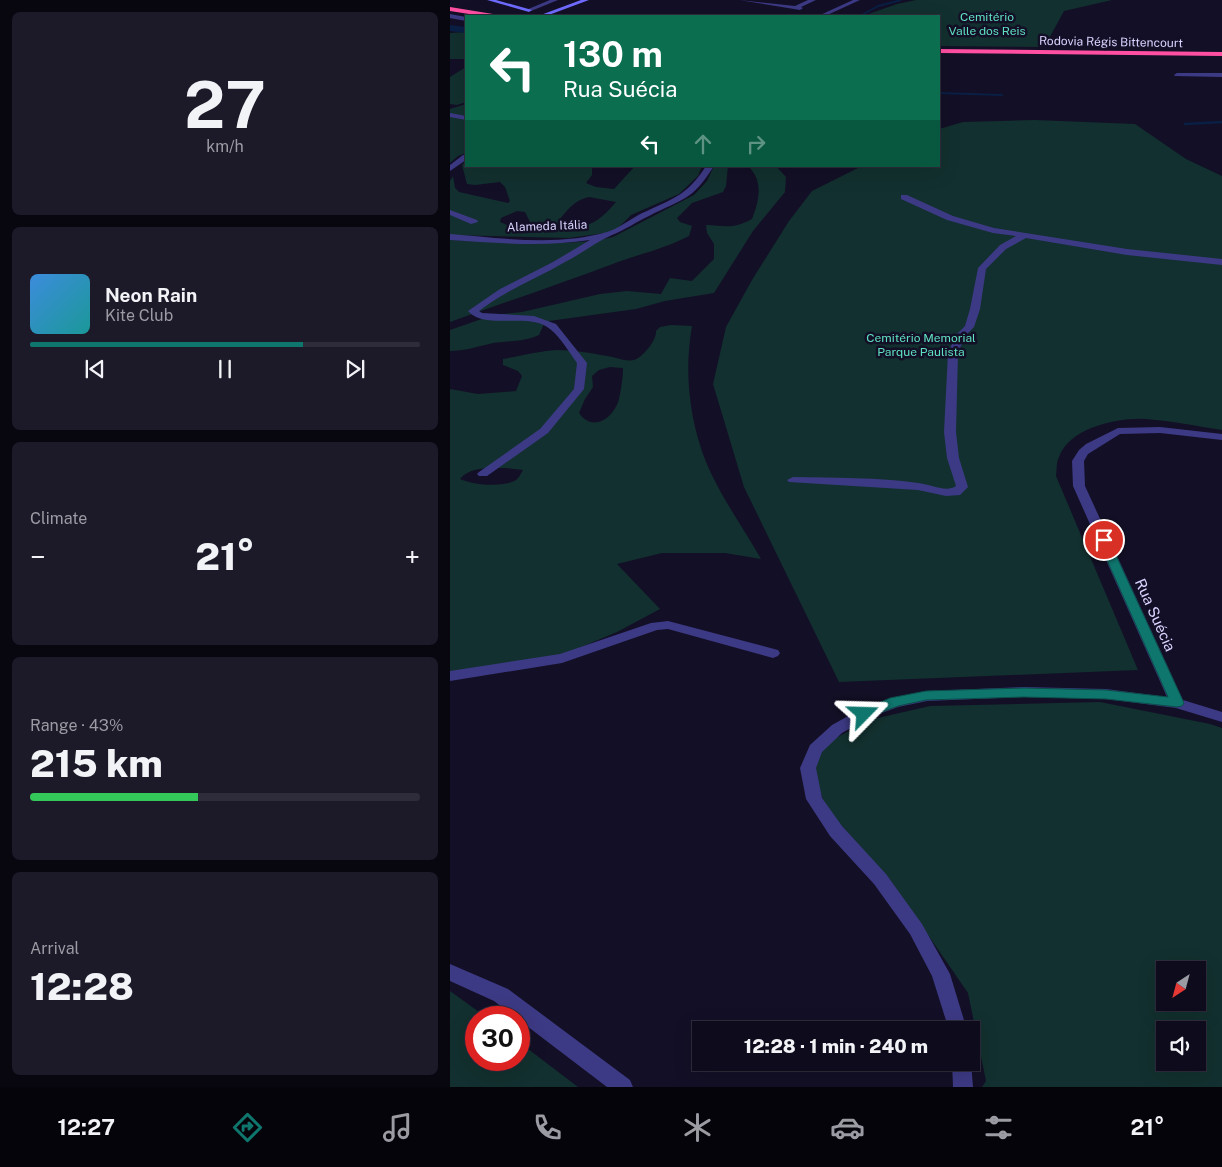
<!DOCTYPE html>
<meta charset="utf-8">
<style>
:root{--surface:#0e0b1c;--page:#1c1929;--text:#f1f3f6;--muted:#9b9ba3;--line:#2e2b3b;--accent:#0f766e}
body{margin:0;font-family:"Public Sans",sans-serif;background:var(--page);color:var(--text);height:100vh;display:flex;flex-direction:column;font-size:19px;white-space:nowrap}
*{box-sizing:border-box;margin:0}
p{font-size:16px;color:var(--muted)}
.icon{flex:none;width:28px;height:28px;fill:none;stroke:currentColor;stroke-width:2;stroke-linecap:round;stroke-linejoin:round}
.map{position:relative;flex:1;overflow:hidden}
.panel{display:flex;flex-direction:column;gap:12px;padding:12px;background:#08060f;width:450px}
.panel>*{flex:none}
.top-card{position:absolute;left:15px;top:15px;width:475px;height:152px;border-radius:0px;box-shadow:0 5px 20px #0002,0 0 0 1px var(--line);background:#0b6e4f;color:#fff;overflow:hidden}
.needle{width:32px;rotate:216deg}
.tools{position:absolute;left:706px;top:961px;display:grid;gap:10px}
.tools a{display:grid;place-items:center;width:50px;height:50px;border-radius:0px;background:var(--surface);box-shadow:0 5px 20px #0002,0 0 0 1px var(--line);font-size:25px}
.speed{position:absolute;left:15px;top:1006px;display:flex;gap:10px;font-size:25px;font-weight:700;text-align:center}
.speed>*{display:grid;place-content:center;width:65px;height:65px;border-radius:50%;background:var(--surface);box-shadow:0 5px 20px #0002,0 0 0 1px var(--line);line-height:1}
.speed .limit{border:8px solid #d22;background:#fff;color:#111}
.pin{position:absolute;display:grid;place-items:center;width:42px;height:42px;color:#fff;margin:-21px;border:2px solid #fff;border-radius:50%;box-shadow:0 1px 5px #0007}
.me{position:absolute;width:55px;margin:-28px;rotate:68deg;stroke-linejoin:round;filter:drop-shadow(0 0 4px #0008)}
.turn{display:flex;align-items:center;gap:18px;height:105px;padding:0 15px;font-size:22px}
.turn .icon{width:65px;height:65px;stroke-width:2.5}
.turn b{display:block;font-size:35px;line-height:42px}
.lanes{display:flex;align-items:center;height:48px;padding:0 15px;background:#0003;justify-content:center;gap:25px;direction:ltr}
.lanes .off{opacity:.35}
.big{font-size:38px;font-weight:800;line-height:1.1}
.panel .card{flex:1;display:flex;flex-direction:column;justify-content:center;gap:8px;min-width:0;padding:0 18px;border-radius:8px;background:var(--page)}
.panel .dial{align-items:center;gap:0}
.dial b{font-size:65px;line-height:1}
.song{display:flex;align-items:center;gap:15px}
.cover{width:60px;height:60px;border-radius:8px;background:linear-gradient(135deg,hsl(210 70% 55%),hsl(180 70% 35%))}
.played{height:5px;border-radius:2px;background:linear-gradient(90deg,var(--accent) 70%,var(--line) 70%)}
.keys{display:flex;justify-content:space-around;direction:ltr}
.heat{display:flex;justify-content:space-between;align-items:center;font-size:28px;direction:ltr}
.charge{height:8px;border-radius:4px;background:linear-gradient(90deg,#34c759 43%,var(--line) 0)}
.trip{position:absolute;left:242px;top:1021px;width:288px;height:50px;border-radius:0px;background:var(--surface);box-shadow:0 5px 20px #0002,0 0 0 1px var(--line);font-weight:800;line-height:50px;text-align:center}
.dock{display:flex;height:80px;justify-content:space-around;align-items:center;background:#06040b;color:var(--muted)}
.dock .icon{width:35px;height:35px}
.dock .selected{color:var(--accent)}
.dock b{font-size:22px;color:var(--text)}
main{display:flex;flex:1;min-height:0}
.map>svg:first-child{display:block}
</style>
<main>
<section class="panel">
<div class="card dial"><b>27</b><p>km/h</p></div>
<div class="card">
<div class="song"><i class="cover"></i><div><b>Neon Rain</b><p>Kite Club</p></div></div>
<div class="played"></div>
<div class="keys"><svg class="icon" aria-label="previous" viewBox="0 0 24 24"><path d="M18 5L8 12l10 7zM5 5v14"/></svg><svg class="icon" aria-label="pause" viewBox="0 0 24 24"><path d="M8 5v14M16 5v14"/></svg><svg class="icon" aria-label="next" viewBox="0 0 24 24"><path d="M6 5l10 7-10 7zM19 5v14"/></svg></div>
</div>
<div class="card"><p>Climate</p>
<div class="heat"><a>−</a><b class="big">21°</b><a>+</a></div>
</div>
<div class="card"><p>Range · 43%</p><b class="big">215 km</b><div class="charge"></div></div>
<div class="card"><p>Arrival</p><b class="big">12:28</b></div>
</section>
<div class="map">
<svg width="772" height="1087" viewBox="0 0 772 1087">
<rect width="100%" height="100%" fill="#130f26"/>
<!-- green -->
<g fill="#12302f" fill-rule="evenodd">
<path d="M466,0H662L614,11L595,46L589,47L489,46V16H413L447,4Z"/>
<path d="M16,32V61L13,59H0V33Z"/>
<path d="M16,67V102L7,105L0,104V77Z"/>
<path d="M16,104V153L8,156L0,163V109Z"/>
<path d="M585,120L685,124L736,159L772,176V430C747,426 721,421 696,419C668,417 619,428 609,457C606,462 607,470 606,476L688,670L389,682L294,487L263,384L276,327L302,280L339,221L362,191L412,166H489V129L513,122Z"/>
<path d="M16,161V166H142V175L136,183L146,187L164,189L185,166H252L248,176L229,194L181,215L168,228L162,232L119,238L0,235V181L3,176L5,188L9,192L58,203L60,201L55,187L50,182L25,185L17,184L12,165ZM139,197L166,202C148,223 137,230 109,225L108,221C118,210 124,200 139,197ZM67,211L75,212L80,222L77,226L57,225L50,222L51,218Z"/>
<path d="M264,166H278L276,186L273,192L242,203L227,218L230,222L242,226L239,236C214,249 186,255 160,265C107,285 53,303 0,322V240L112,243L144,241L163,237L244,195L257,181Z"/>
<path d="M298,166H326L336,177L335,192L303,231L264,293L215,301L186,309L99,321L93,326L89,335C71,343 57,340 39,344C26,347 14,351 0,351V330L43,315L72,312L150,294L177,291L211,294L220,278L242,281L264,259V244L257,233L256,225C276,226 284,229 302,219C309,201 314,181 298,166Z"/>
<path d="M221,325L242,326C234,372 239,418 256,462C270,496 293,527 311,559L275,553H212L167,564L210,609L167,632L110,656L0,679V389L28,394L66,391L72,376L68,371L53,365V359C70,356 89,351 107,350C123,350 141,353 157,356C165,357 176,362 184,360C192,358 207,340 206,331L210,327ZM160,367L173,368C173,378 171,390 169,399C164,418 143,433 129,413L135,399L143,387L142,376L149,370ZM56,468L73,470C71,473 69,478 66,480C53,488 23,485 10,479C20,466 41,468 56,468Z"/>
<path d="M650,702L760,724L772,728V1087H532L536,1081L518,993L440,880L375,807L364,771L375,744L419,720L480,706ZM715,970H748V1002H715ZM715,1030H748V1062H715Z"/>
<path d="M0,991L36,1017L26,1018V1060H69V1042L128,1087H0Z"/>
</g>
<g fill="none" stroke-linecap="round" stroke-linejoin="round">
<!-- stream-far1 -->
<g stroke="#0a1f44" stroke-width="2">
<path d="M410,16L428,6L451,0"/>
<path d="M489,93L552,95"/>
</g>
<!-- stream -->
<path stroke="#0a1f44" stroke-width="2.5" d="M735,124L772,122"/>
<!-- river -->
<path fill="#0a1f44" fill-rule="evenodd" d="M0,25L16,27V33L0,31Z"/>
<!-- street -->
<g fill="#3d3a85" fill-rule="evenodd">
<path d="M100,0H108L81,11L76,10Z"/>
<path d="M289,0L345,6L358,0H366L351,7L353,8L350,10Z"/>
<path d="M403,0H410L375,16H368Z"/>
<path d="M0,14L16,17V21L0,18Z"/>
<path d="M727,73H772V77L725,76L724,75Z"/>
<path d="M0,113L16,116V120L0,117Z"/>
<path d="M13,155H16V160L0,171V165Z"/>
<path d="M256,166H264C241,202 233,198 199,216C186,222 175,230 162,235C146,242 131,254 115,262C86,279 56,290 29,311L32,313L84,316L106,324L137,363L134,389L98,433L37,476H29L27,474L29,472L90,429L124,389L127,363C119,352 111,338 100,329C80,311 36,331 18,311L50,289L103,262L140,240C94,247 47,243 0,240V234C52,238 109,247 160,231C173,226 184,216 197,211C226,197 237,195 256,166Z"/>
<path d="M451,195H457L503,216L544,228L677,249L772,259V265L677,255L576,238L556,249L536,269L530,309L524,327L515,336L508,353L506,432L509,458L518,487L510,495L496,496L468,490L339,482L337,480L343,477C383,478 428,477 468,483C479,484 497,493 506,486L497,458L494,432L498,353L506,335L515,326L520,309L528,268L550,245L566,236L543,233L497,220L451,199Z"/>
<path d="M0,210L27,220L28,222L21,224L0,215Z"/>
<path d="M710,427L772,434V440L710,433L670,434L638,454L634,461L635,486L733,700L772,712V722L726,708L656,699L574,697L477,701L448,707L419,718L392,733L372,752L366,768L372,798L392,826L436,874L472,924L500,974L517,1030H499L482,976L460,934L424,884L380,836L356,799L350,768L360,745L382,725L409,710L445,697L477,691L574,687L656,689L717,697L623,486L622,461L629,450L636,444L668,428Z"/>
<path d="M218,621L328,650L330,653L328,656L323,658L218,629L207,630L112,663L0,681V671L110,654L201,623Z"/>
<path d="M0,964L58,989L180,1080L183,1087H157L44,1001L0,981Z"/>
<path d="M521,1061L523,1087H503L502,1062Z"/>
</g>
<!-- secondary -->
<g fill="#6f6bff" fill-rule="evenodd">
<path d="M37,0H46L82,10L79,12Z"/>
<path d="M131,0H139L96,16H88Z"/>
</g>
<!-- highway -->
<g fill="#ff4fa3" fill-rule="evenodd">
<path d="M0,7L43,14L46,16H32L0,11Z"/>
<path d="M489,49L772,52V56L489,53Z"/>
</g>
</g>
<!-- route -->
<path fill="#0f766e" stroke="#0a4d48" d="M654,536L659,540L734,703L732,706L727,707L656,699L574,697L476,700L448,706L414,719L409,718L407,714L409,711L440,698L476,691L574,688L656,690L718,697L648,540Z"/>
<g text-anchor="middle" stroke-width="5" stroke-linejoin="round" paint-order="stroke">
<!-- far-park labels -->
<g font-size="12" fill="#5fe0c0" stroke="#130f26">
<text x="537" y="21">Cemitério<tspan x="537" dy="14">Valle dos Reis</tspan></text>
<text x="471" y="342">Cemitério Memorial<tspan x="471" dy="14">Parque Paulista</tspan></text>
</g>
<!-- far-street labels -->
<g font-size="12" fill="#d9d4ff" stroke="#130f26">
<text transform="translate(661 42) rotate(1)" y="4">Rodovia Régis Bittencourt</text>
<text transform="translate(97 226) rotate(-2)" y="4">Alameda Itália</text>
</g>
<!-- street labels -->
<g font-size="15" fill="#d9d4ff" stroke="#130f26">
<text transform="translate(705 615) rotate(66)" y="5">Rua Suécia</text>
</g>
</g>
</svg>
<div class="tools">
<a><svg class="needle" viewBox="-14 -14 28 28"><path d="M0-13l5 13h-10z" fill="#e53935"/><path d="M0 13l5-13h-10z" fill="#9b9ba3"/></svg></a>
<a><svg class="icon" aria-label="sound" viewBox="0 0 24 24"><path d="M4 9h4l5-4v14l-5-4H4zM17 9q2 3 0 6"/></svg></a>
</div>
<div class="speed"><div class="limit">30</div></div>
<div class="pin" style="left:654px;top:540px;background:#d93025"><svg class="icon" aria-label="arrive" viewBox="0 0 24 24"><path d="M6 21V4h12l-3 4 3 4H6"/></svg></div>
<svg class="me" style="left:414px;top:714px" viewBox="-20 -20 40 40"><path d="M0-17L14 15 0 8-14 15z" fill="#0f766e" stroke="#fff" stroke-width="4"/></svg>
<div class="trip">12:28 · 1 min · 240 m</div>
<div class="top-card">
<div class="turn"><svg class="icon" aria-label="left" viewBox="0 0 24 24"><path d="M17 20v-9H6M10 6l-5 5 5 5"/></svg><div><b>130 m</b>Rua Suécia</div></div>
<div class="lanes"><svg class="icon" aria-label="left" viewBox="0 0 24 24"><path d="M17 20v-9H6M10 6l-5 5 5 5"/></svg><svg class="icon off" aria-label="ahead" viewBox="0 0 24 24"><path d="M12 20V5M6 11l6-6 6 6"/></svg><svg class="icon off" aria-label="right" viewBox="0 0 24 24"><path d="M7 20v-9h11M14 6l5 5-5 5"/></svg></div>
</div>
</div>
</main>
<nav class="dock">
<b>12:27</b>
<svg class="icon selected" aria-label="directions" viewBox="0 0 24 24"><path d="M12 3l9 9-9 9-9-9zM9 14v-3h6M13 9l2 2-2 2"/></svg>
<svg class="icon" aria-label="music" viewBox="0 0 24 24"><path d="M9 18V5l10-2v13"/><circle cx="6" cy="18" r="3"/><circle cx="16" cy="16" r="3"/></svg>
<svg class="icon" aria-label="phone" viewBox="0 0 24 24"><path d="M5 4h4l2 5-3 2q2 4 5 5l2-3 5 2v4C11 20 4 13 5 4z"/></svg>
<svg class="icon" aria-label="climate" viewBox="0 0 24 24"><path d="M12 3v18M4 7l16 10M4 17L20 7"/></svg>
<svg class="icon" aria-label="car" viewBox="0 0 24 24"><path d="M5 17H2v-5l4-1 3-4h7l3 4 3 1v5h-3M9 17h6M6 11h13"/><circle cx="7" cy="17" r="2"/><circle cx="17" cy="17" r="2"/></svg>
<svg class="icon" aria-label="filters" viewBox="0 0 24 24"><path d="M4 7h16M4 17h16"/><circle cx="9" cy="7" r="2"/><circle cx="15" cy="17" r="2"/></svg>
<b>21°</b>
</nav>
